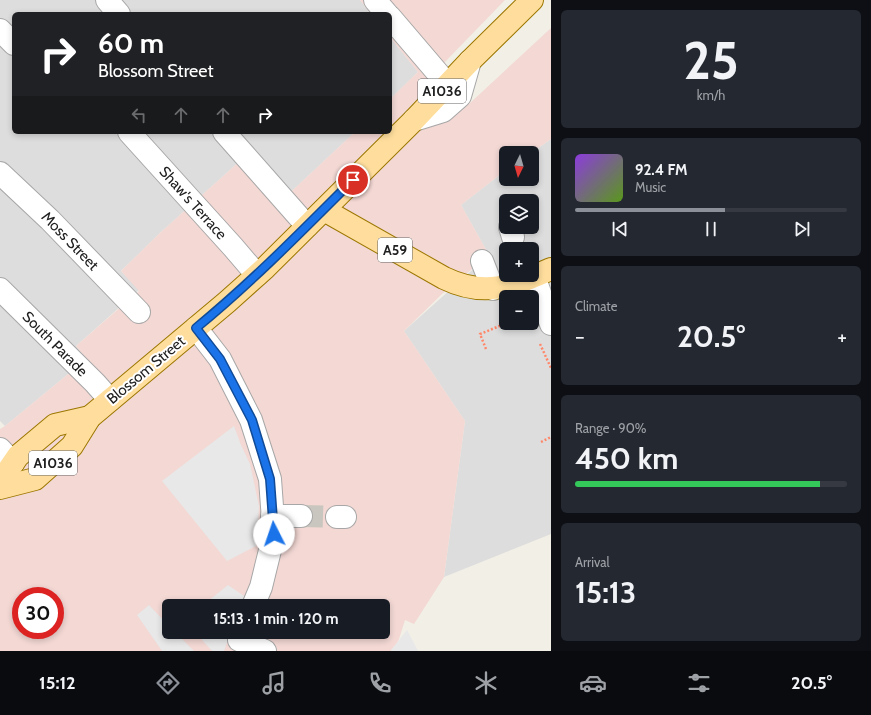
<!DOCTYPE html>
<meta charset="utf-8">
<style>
:root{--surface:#171b24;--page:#242831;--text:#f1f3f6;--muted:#9ea1a6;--line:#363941;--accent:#8c9099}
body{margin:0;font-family:Cabin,sans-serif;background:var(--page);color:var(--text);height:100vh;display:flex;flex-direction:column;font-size:15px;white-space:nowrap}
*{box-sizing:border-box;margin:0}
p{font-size:13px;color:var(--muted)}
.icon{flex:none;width:22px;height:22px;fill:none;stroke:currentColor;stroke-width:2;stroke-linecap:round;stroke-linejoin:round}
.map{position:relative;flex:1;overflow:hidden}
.sheet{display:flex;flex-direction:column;gap:10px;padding:10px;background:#0d0f14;width:320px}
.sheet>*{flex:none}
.hud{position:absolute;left:12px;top:12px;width:380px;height:122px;border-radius:6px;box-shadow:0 2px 6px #0003;background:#202124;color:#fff;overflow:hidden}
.needle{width:26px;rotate:185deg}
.controls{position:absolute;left:499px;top:146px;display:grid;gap:8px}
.controls a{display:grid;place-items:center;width:40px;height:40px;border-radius:6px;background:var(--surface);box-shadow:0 2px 6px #0003;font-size:20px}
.speed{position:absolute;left:12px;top:587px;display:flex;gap:8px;font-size:20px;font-weight:700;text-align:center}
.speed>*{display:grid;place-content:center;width:52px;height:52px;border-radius:50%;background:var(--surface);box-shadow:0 2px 6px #0003;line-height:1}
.speed .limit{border:6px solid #d22;background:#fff;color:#111}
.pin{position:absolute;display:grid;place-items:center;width:34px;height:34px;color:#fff;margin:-17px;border:2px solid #fff;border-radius:50%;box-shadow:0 1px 4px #0007}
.me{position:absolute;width:44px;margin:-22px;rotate:356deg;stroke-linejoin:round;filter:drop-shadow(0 0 3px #0008)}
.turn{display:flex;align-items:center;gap:14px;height:84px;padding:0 20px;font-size:18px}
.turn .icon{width:52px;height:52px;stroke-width:2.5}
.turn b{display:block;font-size:28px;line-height:34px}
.lanes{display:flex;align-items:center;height:38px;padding:0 20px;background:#0003;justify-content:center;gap:20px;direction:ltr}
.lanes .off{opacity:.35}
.big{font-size:30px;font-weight:800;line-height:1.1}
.sheet .card{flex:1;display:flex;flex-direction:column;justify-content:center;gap:6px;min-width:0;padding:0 14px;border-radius:6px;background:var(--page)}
.sheet .dial{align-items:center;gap:0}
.dial b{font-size:52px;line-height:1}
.song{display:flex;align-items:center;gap:12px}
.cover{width:48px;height:48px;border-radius:6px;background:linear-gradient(135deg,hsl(270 70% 55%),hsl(90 70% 35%))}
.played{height:4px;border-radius:2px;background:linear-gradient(90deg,var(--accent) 55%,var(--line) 55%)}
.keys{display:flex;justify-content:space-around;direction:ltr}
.heat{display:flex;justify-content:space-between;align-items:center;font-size:22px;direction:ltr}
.charge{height:6px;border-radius:3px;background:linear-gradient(90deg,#34c759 90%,var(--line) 0)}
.trip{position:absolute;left:162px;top:599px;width:228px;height:40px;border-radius:6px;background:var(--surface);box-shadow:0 2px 6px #0003;font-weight:800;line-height:40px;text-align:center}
.menu{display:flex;height:64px;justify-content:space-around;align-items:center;background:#090b0e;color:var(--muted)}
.menu .icon{width:28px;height:28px}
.menu .current{color:var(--accent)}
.menu b{font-size:18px;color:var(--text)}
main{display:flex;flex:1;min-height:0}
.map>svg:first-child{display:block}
</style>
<main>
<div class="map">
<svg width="551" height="651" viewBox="0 0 551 651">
<rect width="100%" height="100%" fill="#f2efe6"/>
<!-- residential -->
<g fill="#dedddd" fill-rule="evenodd">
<path d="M0,0H360L371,14H14V132H355L279,203L241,160L161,232L121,271L139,290L76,346L90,362L67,375L5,426L0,421Z"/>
<path d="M390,37L418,72L390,99Z"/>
<path d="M551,139V534L444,577L465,421L404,331L489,255L461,205L506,170V179H532V153H531ZM506,201H532V227H506ZM506,249H532V275H506ZM506,297H532V323H506Z"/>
</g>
<!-- commercial -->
<path fill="#f3d8d4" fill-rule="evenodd" d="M360,0H505L441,66L469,104L551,28V139L531,153H506V170L461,205L489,255L442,294L404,331L465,421L444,577L414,624L405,620L398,642L391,651H0V429L5,426L67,375L89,362L76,346L139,291L121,271L161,232L241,160L279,203L355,132H390V99L418,72L390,37V14H371ZM21,596H55V630H21ZM169,606H383V632H169Z"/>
<!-- parking -->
<g fill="#e8e8e8">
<path d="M234,426L241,445L250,464L259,506L258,526L256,546L227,561L162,481Z"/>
<path d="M228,585L244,596L240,606H202Z"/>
<path d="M149,605L169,626V632H175L194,651H162L137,615Z"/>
<path d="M407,630L418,651H391V650Z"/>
<path d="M195,632H231L224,651H212Z"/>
</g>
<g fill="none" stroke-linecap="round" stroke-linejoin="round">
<!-- minor-tunnel -->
<path stroke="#c8c6be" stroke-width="22" stroke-dasharray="22 11" stroke-linecap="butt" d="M301,516L337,517"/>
<!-- minor casing -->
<g stroke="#a7a7a7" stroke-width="24">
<g id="minor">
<path d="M107,0L119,14"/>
<path d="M375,0L387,14"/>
<path d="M390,17L448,85"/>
<path d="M0,30L14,44"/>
<path d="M414,120L443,111L460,96L470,61"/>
<path d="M129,132L233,247L257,275"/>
<path d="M224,132L307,226"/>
<path d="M0,173L50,220L139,312"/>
<path d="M510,227L513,237"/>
<path d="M482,261L493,289"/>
<path d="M534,276L551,324"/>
<path d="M0,289L95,383L110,400"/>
<path d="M196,328L220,359L251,420L270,479L274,534L261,587L253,606"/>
<path d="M0,449L13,463"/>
<path d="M272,516H301"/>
<path d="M337,517H345"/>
<path d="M239,640L265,651"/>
</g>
</g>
<!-- major casing -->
<g stroke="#9c7700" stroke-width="24">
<g id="major">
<path d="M324,210L444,278C485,298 512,286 551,269"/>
<path d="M0,482L18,456L55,425L90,417"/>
<path d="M0,488L35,479L72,446L90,417L227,302L265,268L414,120L470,61L532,0"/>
</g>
</g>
<!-- path -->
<g stroke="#ff8769" stroke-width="2.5" stroke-dasharray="2 2" stroke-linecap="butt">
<path d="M540,344L551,368"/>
<path d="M486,349L480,334L507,323"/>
<path d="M541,442L551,437"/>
</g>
<!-- minor -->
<use href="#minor" stroke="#fff" stroke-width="22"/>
<!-- major -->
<use href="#major" stroke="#ffde9d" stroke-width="22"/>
</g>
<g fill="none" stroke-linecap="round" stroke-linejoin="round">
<!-- route casing -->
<g stroke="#114b97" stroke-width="10">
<path id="route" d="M274,534L270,479L252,420L220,359L196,328C252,282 302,231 353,180"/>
</g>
<!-- route -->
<use href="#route" stroke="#1a73e8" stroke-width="7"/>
</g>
<g text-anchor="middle" stroke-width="4" stroke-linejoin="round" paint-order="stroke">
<!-- shield labels -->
<g fill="#fff" stroke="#636363" stroke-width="1">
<rect x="418" y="79" width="48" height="24" rx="3"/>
<rect x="378" y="238" width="34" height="24" rx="3"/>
<rect x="29" y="451" width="48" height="24" rx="3"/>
</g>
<g font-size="14" font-weight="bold" fill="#202020">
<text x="442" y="96">A1036</text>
<text x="395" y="255">A59</text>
<text x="53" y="468">A1036</text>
</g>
<!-- street labels -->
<g font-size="15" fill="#202020" stroke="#fff">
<text transform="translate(193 203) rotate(48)" y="5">Shaw's Terrace</text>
<text transform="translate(70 241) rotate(46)" y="5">Moss Street</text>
<text transform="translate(55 344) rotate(45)" y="5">South Parade</text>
<text transform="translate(146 370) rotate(-40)" y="5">Blossom Street</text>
</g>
</g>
</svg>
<div class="controls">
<a><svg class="needle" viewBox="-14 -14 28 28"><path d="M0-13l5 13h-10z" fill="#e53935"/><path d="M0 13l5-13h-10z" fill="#9ea1a6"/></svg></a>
<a><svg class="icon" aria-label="layers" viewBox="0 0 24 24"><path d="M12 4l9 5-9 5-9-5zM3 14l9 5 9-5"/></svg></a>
<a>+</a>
<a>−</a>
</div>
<div class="speed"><div class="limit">30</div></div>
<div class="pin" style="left:353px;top:180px;background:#d93025"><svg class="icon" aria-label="arrive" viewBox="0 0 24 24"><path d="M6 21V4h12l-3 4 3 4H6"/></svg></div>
<svg class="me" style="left:274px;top:534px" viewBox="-20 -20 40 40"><circle r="19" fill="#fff"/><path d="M0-13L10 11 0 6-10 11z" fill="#1a73e8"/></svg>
<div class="trip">15:13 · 1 min · 120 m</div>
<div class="hud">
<div class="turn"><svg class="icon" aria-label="right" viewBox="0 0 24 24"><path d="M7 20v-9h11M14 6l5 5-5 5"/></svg><div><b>60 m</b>Blossom Street</div></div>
<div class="lanes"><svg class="icon off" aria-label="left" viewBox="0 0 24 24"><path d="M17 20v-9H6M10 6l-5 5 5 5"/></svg><svg class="icon off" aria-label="ahead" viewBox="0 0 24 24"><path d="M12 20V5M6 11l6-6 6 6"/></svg><svg class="icon off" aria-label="ahead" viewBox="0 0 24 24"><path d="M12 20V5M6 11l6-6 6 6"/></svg><svg class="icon" aria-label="right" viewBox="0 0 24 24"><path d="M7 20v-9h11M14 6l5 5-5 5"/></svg></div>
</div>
</div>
<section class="sheet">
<div class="card dial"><b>25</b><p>km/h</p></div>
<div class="card">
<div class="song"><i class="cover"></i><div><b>92.4 FM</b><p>Music</p></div></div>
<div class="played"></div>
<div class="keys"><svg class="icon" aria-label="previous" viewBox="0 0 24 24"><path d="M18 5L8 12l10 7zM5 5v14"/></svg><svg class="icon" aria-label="pause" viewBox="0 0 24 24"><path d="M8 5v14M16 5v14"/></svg><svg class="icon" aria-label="next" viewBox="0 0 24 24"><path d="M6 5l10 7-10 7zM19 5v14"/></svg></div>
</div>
<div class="card"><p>Climate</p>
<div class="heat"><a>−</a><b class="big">20.5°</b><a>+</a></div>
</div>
<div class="card"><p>Range · 90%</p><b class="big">450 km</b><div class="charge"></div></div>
<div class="card"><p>Arrival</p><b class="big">15:13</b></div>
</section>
</main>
<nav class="menu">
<b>15:12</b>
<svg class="icon current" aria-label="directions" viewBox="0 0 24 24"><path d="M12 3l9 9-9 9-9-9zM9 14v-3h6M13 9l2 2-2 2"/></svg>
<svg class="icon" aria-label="music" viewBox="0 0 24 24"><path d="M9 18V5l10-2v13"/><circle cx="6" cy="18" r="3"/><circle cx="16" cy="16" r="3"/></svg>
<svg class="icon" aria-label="phone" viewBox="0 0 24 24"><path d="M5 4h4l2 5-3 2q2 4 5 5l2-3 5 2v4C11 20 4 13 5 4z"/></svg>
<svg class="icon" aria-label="climate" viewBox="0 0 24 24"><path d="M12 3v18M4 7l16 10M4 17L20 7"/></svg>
<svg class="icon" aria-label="car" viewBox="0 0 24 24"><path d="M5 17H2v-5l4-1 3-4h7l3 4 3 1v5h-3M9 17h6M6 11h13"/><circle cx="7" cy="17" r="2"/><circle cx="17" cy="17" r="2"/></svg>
<svg class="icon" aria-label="filters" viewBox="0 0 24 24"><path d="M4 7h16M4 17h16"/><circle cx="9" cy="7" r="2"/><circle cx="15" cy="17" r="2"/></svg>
<b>20.5°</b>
</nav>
